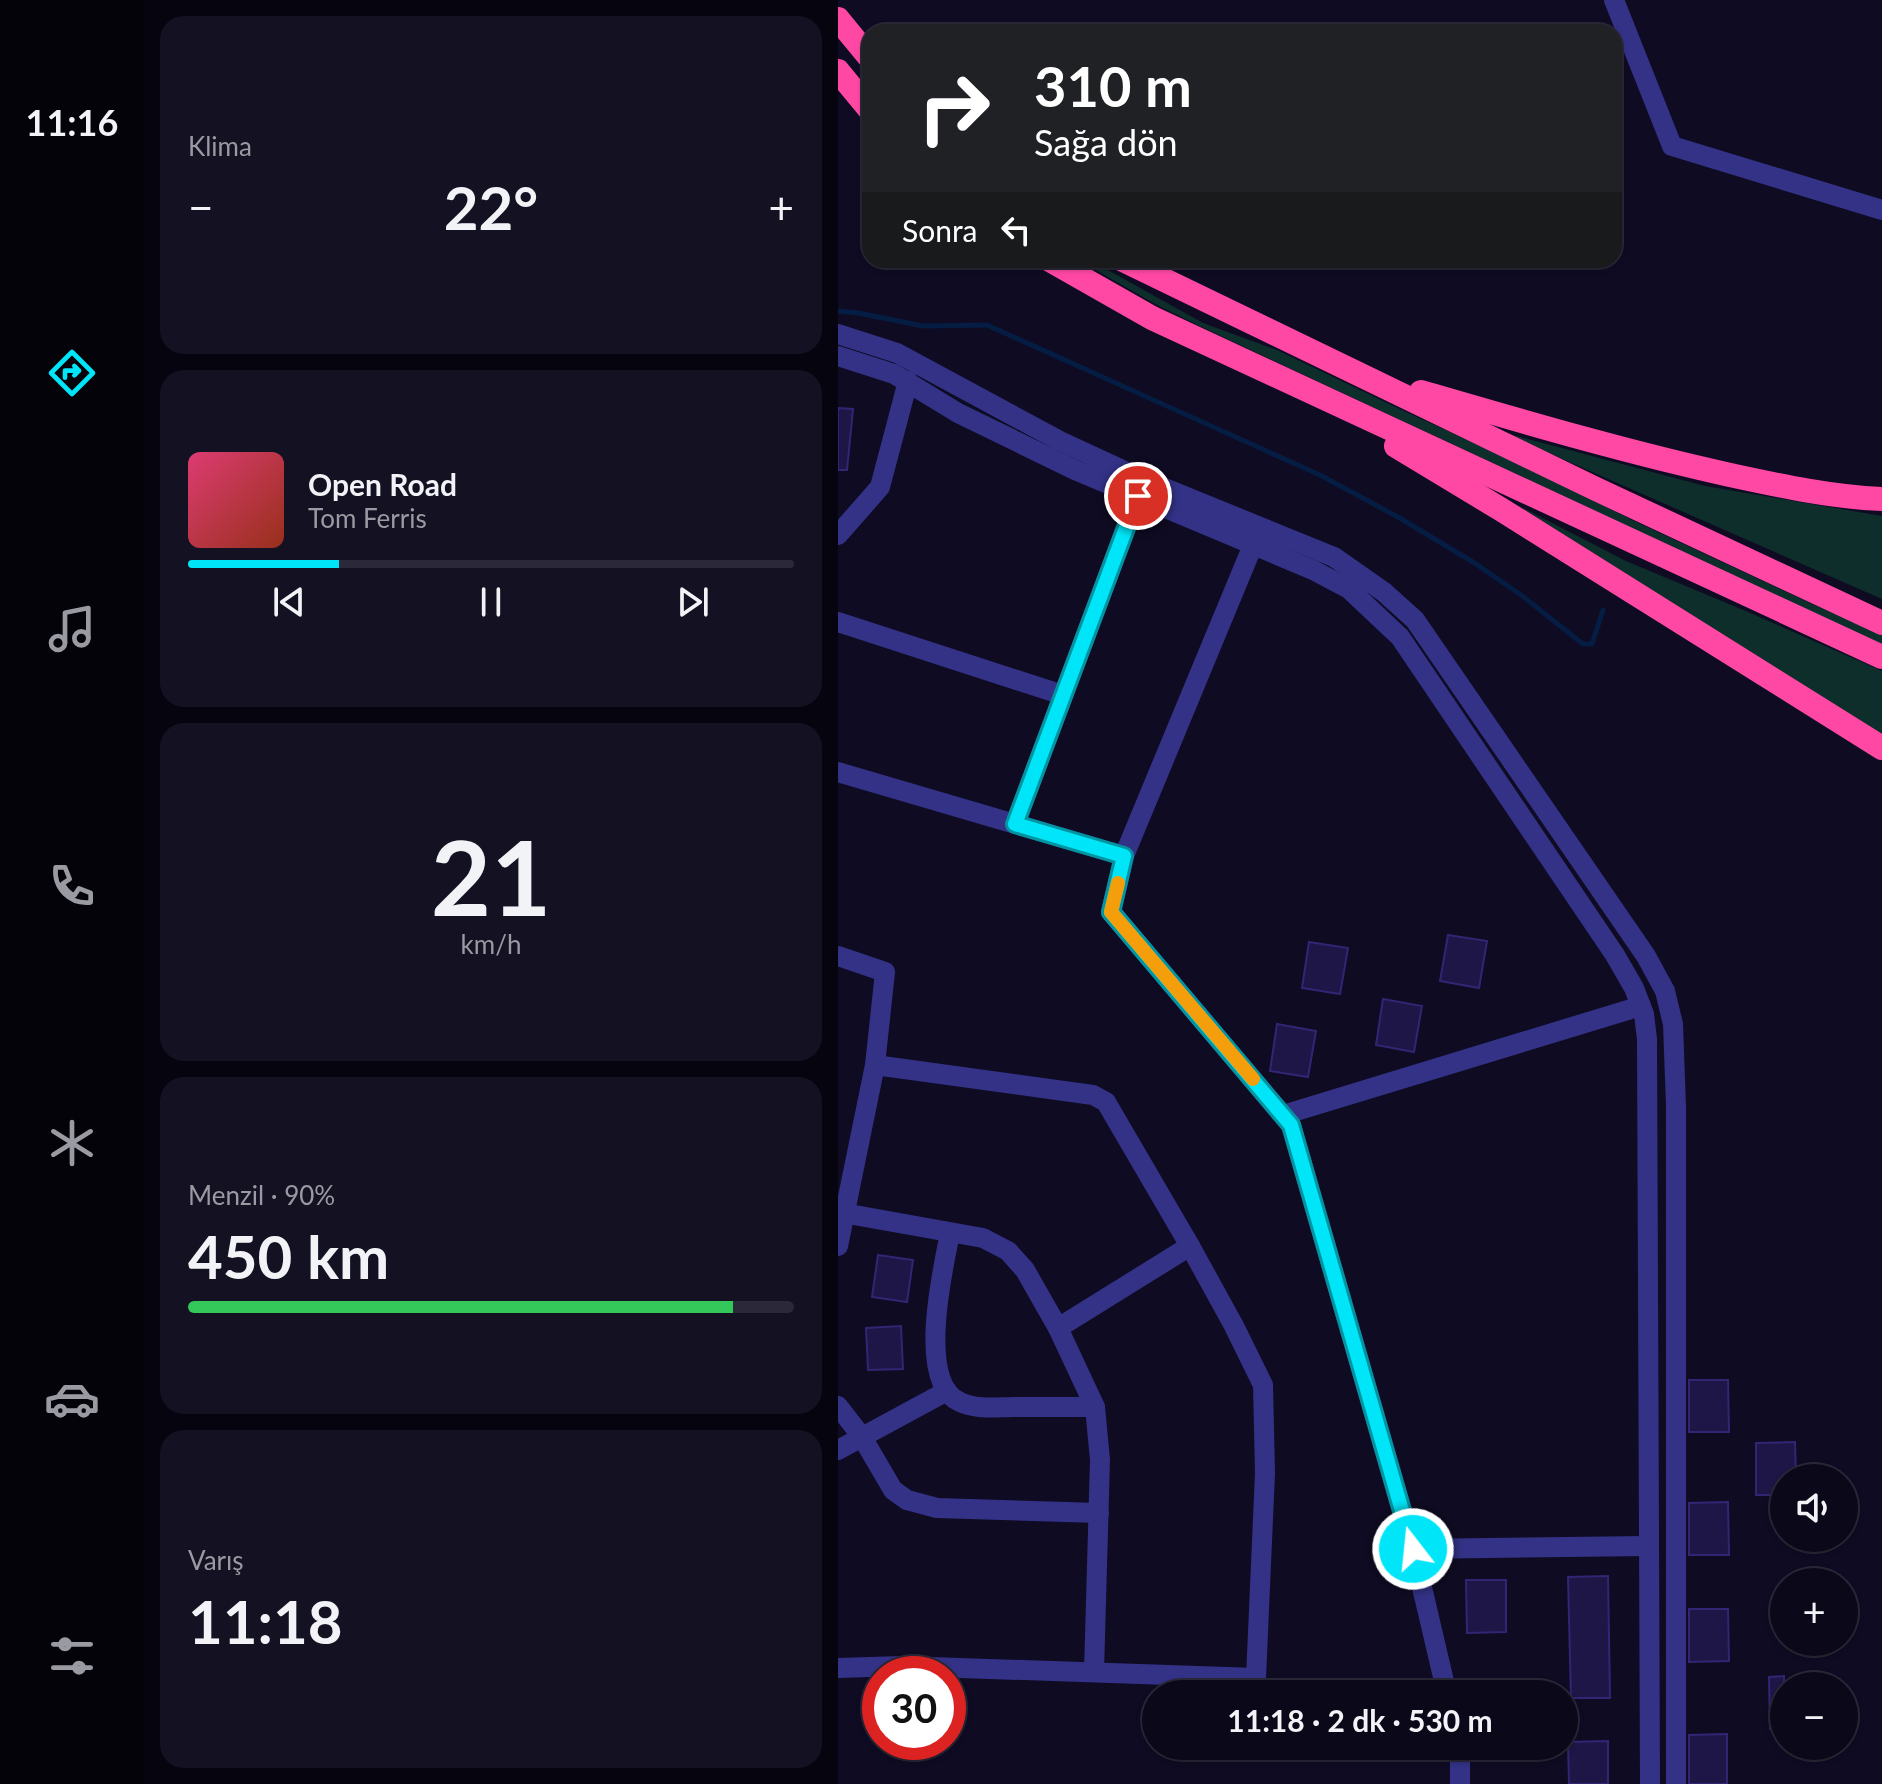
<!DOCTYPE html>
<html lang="tr">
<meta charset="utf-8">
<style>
:root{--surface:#0b081a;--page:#141123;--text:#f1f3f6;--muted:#9a9aa2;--line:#2b2939;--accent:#00e5f8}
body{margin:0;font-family:Lato,sans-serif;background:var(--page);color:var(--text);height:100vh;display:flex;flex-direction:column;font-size:30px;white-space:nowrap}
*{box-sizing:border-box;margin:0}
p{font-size:26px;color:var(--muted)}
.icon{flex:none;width:44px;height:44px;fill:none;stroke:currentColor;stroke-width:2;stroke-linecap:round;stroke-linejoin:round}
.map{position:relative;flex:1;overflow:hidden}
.side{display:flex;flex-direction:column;gap:16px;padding:16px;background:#06040e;width:694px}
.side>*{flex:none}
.banner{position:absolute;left:24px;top:24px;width:760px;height:244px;border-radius:24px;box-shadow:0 2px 6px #0004,0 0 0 2px var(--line);background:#202124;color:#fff;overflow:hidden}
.tools{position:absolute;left:932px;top:1464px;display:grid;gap:16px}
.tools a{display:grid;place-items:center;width:88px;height:88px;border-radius:50%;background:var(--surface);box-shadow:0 2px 6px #0004,0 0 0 2px var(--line);font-size:40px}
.speed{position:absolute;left:24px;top:1656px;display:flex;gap:16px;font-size:40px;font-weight:700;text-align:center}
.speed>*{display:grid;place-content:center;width:104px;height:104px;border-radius:50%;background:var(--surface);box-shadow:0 2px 6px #0004,0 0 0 2px var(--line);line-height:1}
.speed .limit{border:12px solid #d22;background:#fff;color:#111}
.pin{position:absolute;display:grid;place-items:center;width:68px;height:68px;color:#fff;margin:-34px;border:4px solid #fff;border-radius:50%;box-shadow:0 2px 8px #0007}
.me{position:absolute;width:88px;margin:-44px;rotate:344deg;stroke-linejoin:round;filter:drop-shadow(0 0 6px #0008)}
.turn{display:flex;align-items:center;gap:28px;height:168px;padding:0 40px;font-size:36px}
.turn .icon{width:104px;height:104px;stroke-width:2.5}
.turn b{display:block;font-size:56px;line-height:68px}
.then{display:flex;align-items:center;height:76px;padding:0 40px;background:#0003;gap:16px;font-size:30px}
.big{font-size:60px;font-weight:700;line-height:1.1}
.side .widget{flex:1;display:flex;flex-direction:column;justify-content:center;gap:12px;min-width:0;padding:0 28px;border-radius:24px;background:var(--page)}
.side .dial{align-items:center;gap:0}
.dial b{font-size:104px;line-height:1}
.song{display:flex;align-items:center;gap:24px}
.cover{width:96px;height:96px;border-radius:12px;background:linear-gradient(135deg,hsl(340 70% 55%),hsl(10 70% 35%))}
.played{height:8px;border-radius:4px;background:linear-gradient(90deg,var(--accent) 25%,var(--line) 25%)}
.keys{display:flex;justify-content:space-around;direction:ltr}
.heat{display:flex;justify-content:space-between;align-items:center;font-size:44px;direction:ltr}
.charge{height:12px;border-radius:6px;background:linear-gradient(90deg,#34c759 90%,var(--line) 0)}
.trip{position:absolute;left:304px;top:1680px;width:436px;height:80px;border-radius:40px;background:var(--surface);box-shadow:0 2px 6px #0004,0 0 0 2px var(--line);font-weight:700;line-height:80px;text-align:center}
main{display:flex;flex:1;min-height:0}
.menu{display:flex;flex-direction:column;width:144px;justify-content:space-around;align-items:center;background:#04030a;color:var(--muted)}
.menu .icon{width:56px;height:56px}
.menu .active{color:var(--accent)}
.menu b{font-size:36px;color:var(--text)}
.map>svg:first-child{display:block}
</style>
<main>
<nav class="menu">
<b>11:16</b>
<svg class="icon active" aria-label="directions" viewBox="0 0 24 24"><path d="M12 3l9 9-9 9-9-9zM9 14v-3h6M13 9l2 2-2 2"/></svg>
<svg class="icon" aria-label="music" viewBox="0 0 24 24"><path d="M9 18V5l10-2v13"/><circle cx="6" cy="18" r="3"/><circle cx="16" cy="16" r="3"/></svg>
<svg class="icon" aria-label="phone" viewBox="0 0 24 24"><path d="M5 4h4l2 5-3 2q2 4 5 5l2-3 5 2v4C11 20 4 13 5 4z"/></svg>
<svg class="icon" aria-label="climate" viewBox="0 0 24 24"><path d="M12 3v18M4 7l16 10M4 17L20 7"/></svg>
<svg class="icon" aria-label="car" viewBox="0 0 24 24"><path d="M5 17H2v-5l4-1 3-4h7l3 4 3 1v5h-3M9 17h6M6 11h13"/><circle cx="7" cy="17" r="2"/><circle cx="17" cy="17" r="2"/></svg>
<svg class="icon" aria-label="filters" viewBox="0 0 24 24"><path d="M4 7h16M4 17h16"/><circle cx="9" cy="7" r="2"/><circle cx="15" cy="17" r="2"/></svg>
</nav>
<section class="side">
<div class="widget"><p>Klima</p>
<div class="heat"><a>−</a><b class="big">22°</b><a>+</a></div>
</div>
<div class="widget">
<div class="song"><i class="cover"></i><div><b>Open Road</b><p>Tom Ferris</p></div></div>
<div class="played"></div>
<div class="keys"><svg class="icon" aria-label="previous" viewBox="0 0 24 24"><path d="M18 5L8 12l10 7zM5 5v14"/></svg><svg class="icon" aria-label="pause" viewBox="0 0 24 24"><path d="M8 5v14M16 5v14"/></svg><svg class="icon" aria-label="next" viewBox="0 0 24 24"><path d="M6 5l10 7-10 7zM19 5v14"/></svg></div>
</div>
<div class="widget dial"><b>21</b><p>km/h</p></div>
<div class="widget"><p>Menzil · 90%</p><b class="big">450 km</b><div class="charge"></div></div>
<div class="widget"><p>Varış</p><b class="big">11:18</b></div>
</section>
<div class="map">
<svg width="1044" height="1784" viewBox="0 0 1044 1784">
<rect width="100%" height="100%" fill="#0f0b23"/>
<!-- green -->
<g fill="#0e2e2c">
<path d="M240,260H252L365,323L439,350L568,412L693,469L794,520L983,608L1044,634V645L370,330L319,305Z"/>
<path d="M663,432L867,486L1044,516V599Z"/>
<path d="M679,505L788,561L910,612L1044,671V735Z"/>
</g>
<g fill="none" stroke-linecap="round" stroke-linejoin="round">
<!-- stream -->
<path stroke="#051d43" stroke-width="5" d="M0,311L20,313L85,326L149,325L482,475L560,517L635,562L683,595L745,644H754L765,610"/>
</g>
<!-- building -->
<g fill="#1e1646" stroke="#332574" stroke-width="2">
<path d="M0,408L15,409L9,470H0Z"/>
<path d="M610,935L649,941L641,988L602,981Z"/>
<path d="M471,942L510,948L502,994L464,988Z"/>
<path d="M545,999L584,1006L576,1052L538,1045Z"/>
<path d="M439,1024L478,1031L470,1077L432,1071Z"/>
<path d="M40,1255L75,1260L69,1302L34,1297Z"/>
<path d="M63,1326L65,1369L30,1370L28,1328Z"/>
<path d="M851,1380H890L891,1432H851Z"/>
<path d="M957,1442L958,1478H946V1495H918V1443Z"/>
<path d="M890,1502L891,1555H851V1503Z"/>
<path d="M770,1576L772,1698H733L730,1577Z"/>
<path d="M628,1580H668V1632L629,1633Z"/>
<path d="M851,1609H890L891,1661L851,1662Z"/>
<path d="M946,1676V1729H932L931,1677Z"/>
<path d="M889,1734V1784H851V1735Z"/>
<path d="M770,1741V1784H731L730,1742Z"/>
</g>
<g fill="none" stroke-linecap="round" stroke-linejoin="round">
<!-- minor -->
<g stroke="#333287" stroke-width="20">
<path d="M776,0L834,146L1044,210"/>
<path d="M0,334L59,353L222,441L302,478L496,557L546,592L577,620L808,956L827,991L835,1024L838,1106V1784"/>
<path d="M0,356L56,374L120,413L237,470L475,570L511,589L562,637L777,955L796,988L806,1014L809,1039L812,1784"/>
<path d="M0,535L42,487L70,381"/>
<path d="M415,545L286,856L273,912L453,1125L575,1549L609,1694"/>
<path d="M0,622L225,695"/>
<path d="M0,772L286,856"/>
<path d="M177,824L300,496"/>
<path d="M0,956L47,972L37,1065L0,1246"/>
<path d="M445,1115L803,1006"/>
<path d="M0,1212L145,1238L170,1251L187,1270L220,1328L257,1407L262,1460L256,1672"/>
<path d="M112,1233C105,1269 78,1383 122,1402C139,1410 159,1407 177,1407C204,1407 231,1407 257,1407"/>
<path d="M220,1328L352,1246"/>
<path d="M0,1406L24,1437L55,1490L69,1500L99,1508L261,1513"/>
<path d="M0,1450L109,1391"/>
<path d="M575,1549L811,1546"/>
<path d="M0,1668L64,1666L418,1678L427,1473L425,1385L396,1326L352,1246L268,1102L255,1095L37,1065"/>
<path d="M622,1746V1784"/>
</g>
<!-- highway -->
<g stroke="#ff48a4" stroke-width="24">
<path d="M0,19L32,58"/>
<path d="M0,71L32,110"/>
<path d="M212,260L314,318L1044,657"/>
<path d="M285,260L758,489L1044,623"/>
<path d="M583,392C686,422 788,452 892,475C943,486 993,497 1044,499"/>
<path d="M558,446L664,510L1044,748"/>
</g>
</g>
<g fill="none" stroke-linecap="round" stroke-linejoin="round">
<!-- route casing -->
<g stroke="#0095a1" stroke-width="20">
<path id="route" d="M300,496L177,824L286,856L273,912L453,1125L575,1549"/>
</g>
<!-- route -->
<use href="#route" stroke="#00e5f8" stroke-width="14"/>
<!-- slow -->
<path stroke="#f59e0b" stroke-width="14" d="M280,883L273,912L415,1079"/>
</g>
</svg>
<div class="tools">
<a><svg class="icon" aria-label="sound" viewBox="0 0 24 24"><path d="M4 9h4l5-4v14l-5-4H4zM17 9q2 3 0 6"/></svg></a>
<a>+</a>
<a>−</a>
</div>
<div class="speed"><div class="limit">30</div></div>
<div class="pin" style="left:300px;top:496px;background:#d93025"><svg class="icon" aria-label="arrive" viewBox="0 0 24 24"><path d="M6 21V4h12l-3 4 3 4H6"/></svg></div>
<svg class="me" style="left:575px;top:1549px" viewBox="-20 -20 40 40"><circle r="17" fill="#00e5f8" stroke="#fff" stroke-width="3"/><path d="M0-11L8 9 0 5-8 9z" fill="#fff"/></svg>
<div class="trip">11:18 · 2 dk · 530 m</div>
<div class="banner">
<div class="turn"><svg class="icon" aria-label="right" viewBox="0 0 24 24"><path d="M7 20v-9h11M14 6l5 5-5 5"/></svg><div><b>310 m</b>Sağa dön</div></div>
<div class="then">Sonra<svg class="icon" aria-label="left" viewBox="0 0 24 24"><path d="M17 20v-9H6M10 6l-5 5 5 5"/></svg></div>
</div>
</div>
</main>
